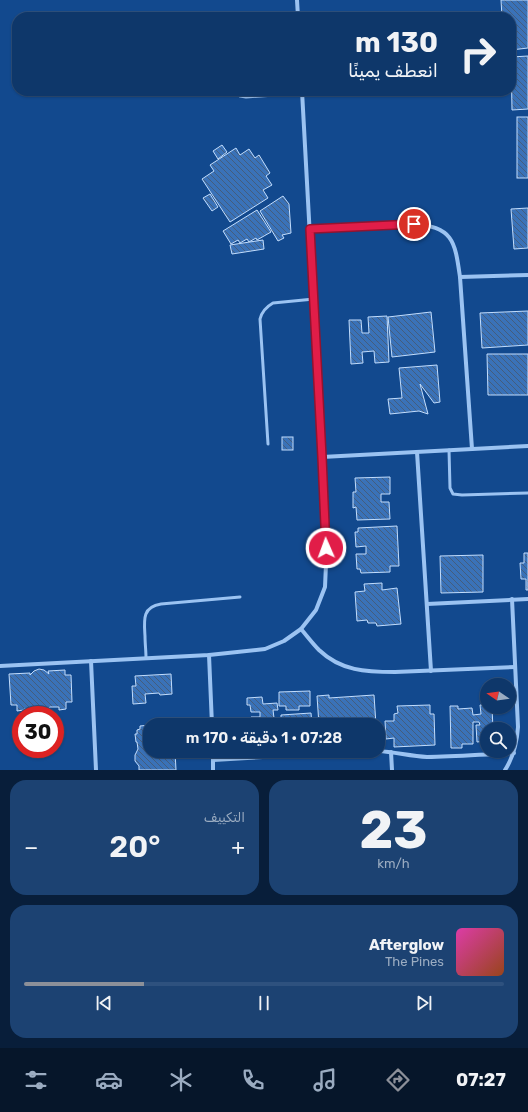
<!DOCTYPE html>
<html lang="ar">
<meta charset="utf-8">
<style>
:root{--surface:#0e376a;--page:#1c4272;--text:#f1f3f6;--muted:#9bacc1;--line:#2e517e;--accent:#8c9099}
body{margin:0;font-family:Rubik,"Noto Naskh Arabic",sans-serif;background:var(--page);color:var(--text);direction:rtl;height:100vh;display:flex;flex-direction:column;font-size:15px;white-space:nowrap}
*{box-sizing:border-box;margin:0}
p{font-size:13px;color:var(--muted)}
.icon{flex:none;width:22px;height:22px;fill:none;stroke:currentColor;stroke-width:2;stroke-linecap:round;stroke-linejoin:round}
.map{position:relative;height:770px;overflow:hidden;direction:ltr}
.panel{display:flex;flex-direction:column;gap:10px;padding:10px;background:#081e3a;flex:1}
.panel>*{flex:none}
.top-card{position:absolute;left:12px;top:12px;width:504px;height:84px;border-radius:16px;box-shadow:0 1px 3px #0004,0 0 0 1px var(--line);direction:rtl;background:#0e376a;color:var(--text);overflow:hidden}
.needle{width:26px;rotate:283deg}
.controls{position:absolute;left:480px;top:678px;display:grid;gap:8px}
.controls a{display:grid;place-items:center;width:36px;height:36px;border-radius:50%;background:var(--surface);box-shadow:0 1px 3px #0004,0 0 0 1px var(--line);font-size:20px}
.speed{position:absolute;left:12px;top:706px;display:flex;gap:8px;font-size:20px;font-weight:700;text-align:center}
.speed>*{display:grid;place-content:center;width:52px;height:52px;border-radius:50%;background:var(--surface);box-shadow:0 1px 3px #0004,0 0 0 1px var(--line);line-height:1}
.speed .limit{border:6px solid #d22;background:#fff;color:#111}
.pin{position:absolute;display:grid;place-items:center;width:34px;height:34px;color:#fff;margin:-17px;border:2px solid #fff;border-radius:50%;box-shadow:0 1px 4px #0007}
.me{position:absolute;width:44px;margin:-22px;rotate:358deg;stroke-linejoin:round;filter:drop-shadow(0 0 3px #0008)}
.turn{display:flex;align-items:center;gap:14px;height:84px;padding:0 12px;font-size:18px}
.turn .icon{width:52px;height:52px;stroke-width:2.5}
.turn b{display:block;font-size:28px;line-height:34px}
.big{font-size:30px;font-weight:600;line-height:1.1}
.panel .tile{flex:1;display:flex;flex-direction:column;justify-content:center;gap:6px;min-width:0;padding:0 14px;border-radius:16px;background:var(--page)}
.panel .dial{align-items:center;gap:0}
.dial b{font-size:52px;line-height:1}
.song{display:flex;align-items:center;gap:12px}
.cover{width:48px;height:48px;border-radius:6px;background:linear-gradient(135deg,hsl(320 70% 55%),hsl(20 70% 35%))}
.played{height:4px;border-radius:2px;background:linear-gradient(90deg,var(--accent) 25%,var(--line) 25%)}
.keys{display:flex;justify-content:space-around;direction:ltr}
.heat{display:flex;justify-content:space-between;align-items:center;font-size:22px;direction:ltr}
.panel .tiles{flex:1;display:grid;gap:10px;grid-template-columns:1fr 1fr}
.tile:last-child{grid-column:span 2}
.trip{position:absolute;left:143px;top:718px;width:242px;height:40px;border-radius:16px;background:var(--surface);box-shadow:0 1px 3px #0004,0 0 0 1px var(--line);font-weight:600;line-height:40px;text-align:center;direction:rtl}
.tab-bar{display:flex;height:64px;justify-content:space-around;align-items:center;background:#06162a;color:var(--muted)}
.tab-bar .icon{width:28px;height:28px}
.tab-bar .current{color:var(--accent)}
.tab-bar b{font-size:18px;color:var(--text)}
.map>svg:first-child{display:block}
</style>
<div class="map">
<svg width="528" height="770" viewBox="0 0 528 770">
<defs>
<pattern id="building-back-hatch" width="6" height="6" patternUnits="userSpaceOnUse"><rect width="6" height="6" fill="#3a72b8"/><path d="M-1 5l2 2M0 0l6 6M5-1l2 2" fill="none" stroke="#445d7d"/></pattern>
</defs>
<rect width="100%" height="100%" fill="#12498e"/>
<!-- building -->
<g fill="url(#building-back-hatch)" stroke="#c2ddfd">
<path d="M501,0H528V48L511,50V17H502Z"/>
<path d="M528,56V109L512,110L511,57Z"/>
<rect x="517" y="117" width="11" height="61"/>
<path d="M222,145L227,152L218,159L213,151Z"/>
<path d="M236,148L240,155L249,149L255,158L259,155L270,173L266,176L272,185L263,190L268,198L230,222L202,179L214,171L210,165Z"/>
<path d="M210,194L218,207L212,211L203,198Z"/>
<path d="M283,196L289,204L291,233L282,235L284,238L278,241L260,211Z"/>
<path d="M528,208V248L514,249L511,209Z"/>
<path d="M257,210L271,232L257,240L256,238L249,242L247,239L240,243L238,240L231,244L223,231Z"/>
<path d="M263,240L264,249L232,254L230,245Z"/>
<path d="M528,311V345L482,348L480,313Z"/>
<path d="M431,312L435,352L392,357L388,317Z"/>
<path d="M387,316L389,362L375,363L374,351L362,352L363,363L351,364L349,320H361L362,333H369L368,317Z"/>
<path d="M487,354H528V395H488Z"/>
<path d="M437,365L440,402L434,403L420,384L428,414L419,411L390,414L388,399L402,398L399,368Z"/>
<rect x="282" y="437" width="11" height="13"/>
<path d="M390,477V494H381V502H389L390,519L357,520L356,507L353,508V492H356L355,478Z"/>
<path d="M397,526L399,566H390V572L361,573L360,569H357L356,554H366V546L356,547L355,532H358V528Z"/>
<path d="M524,553H528V590H526V579H521L520,563H524Z"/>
<path d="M483,555V592L441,593L440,556Z"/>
<path d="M382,583V590L397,588L401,624L377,626L376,623H368L367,620L357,621L355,592L365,591L364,584Z"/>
<path d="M39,669L44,670L49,674L48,671L65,670V675H71L72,702H66V709L59,710V707H50L44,711H39L34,708L24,709V710L17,711V705H11L9,674L30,673V675L34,671Z"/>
<path d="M171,674L172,694L160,695L159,693L145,694L146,703L133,704L132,686H136L135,676Z"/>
<path d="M310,691V706H299V710H286V706H279V692Z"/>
<path d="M329,695V698L374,695L376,725H319L317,696Z"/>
<path d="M262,697L263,704L277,703L278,710H273L274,718H279L280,725H249H252L251,717H260V712H251L250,705H247V698Z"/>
<path d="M430,705V714H434L435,745L394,747V738L386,739L385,721H394V714L398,713L397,706Z"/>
<path d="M480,705H487V707H492L493,729H487V744L486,741L477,742L476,725H480L479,722H473V744H462V748H451L450,706H458V709L472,708L473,715L481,714Z"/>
<path d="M311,713L312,725H281V715Z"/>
<path d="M150,725V751H175L176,770H139V766L135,761V755L138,749L137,742H136L135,734H137V730L140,729V726Z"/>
</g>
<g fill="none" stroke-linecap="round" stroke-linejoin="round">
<!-- service -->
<g stroke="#9bc3f2" stroke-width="3">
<path d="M234,91L240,96L246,97L302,93"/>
<path d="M268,444L260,319C262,311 266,307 273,303L314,299"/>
<path d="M449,450L450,488L453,494L462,495L528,493"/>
<path d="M146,658C146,651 145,643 145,636C144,620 142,607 161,604L240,597"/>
</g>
<!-- minor -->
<g stroke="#9bc3f2" stroke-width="4">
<path d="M297,0L298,17"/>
<path d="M310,229L413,224C454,226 455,243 460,277L472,449"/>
<path d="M460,277L528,275"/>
<path d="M417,452L431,671"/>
<path d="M322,457L528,446"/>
<path d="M427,604L528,599"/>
<path d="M301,629C307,636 313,644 319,650C341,671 366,672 395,672L515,667"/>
<path d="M209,655L212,725"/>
<path d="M91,661L96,770"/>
<path d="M0,666L209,655L265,649L284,641L301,629L316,610L325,587L326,564L322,457L302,91"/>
<path d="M213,751V770"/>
<path d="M378,751C395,752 410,756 427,757C456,757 485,754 514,753"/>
<path d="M391,752L392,770"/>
<path d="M213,760L367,751"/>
<path d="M505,770C514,756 517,743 518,727L512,599"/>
</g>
</g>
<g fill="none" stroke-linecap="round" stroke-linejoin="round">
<!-- route casing -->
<g stroke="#92132f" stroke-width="10">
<path id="route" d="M326,548L322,457L310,229L414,224"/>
</g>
<!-- route -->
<use href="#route" stroke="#e11d48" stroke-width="7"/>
</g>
</svg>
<div class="controls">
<a><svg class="needle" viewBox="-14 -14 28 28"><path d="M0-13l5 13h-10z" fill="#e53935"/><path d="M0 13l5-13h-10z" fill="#9bacc1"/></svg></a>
<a><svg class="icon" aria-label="search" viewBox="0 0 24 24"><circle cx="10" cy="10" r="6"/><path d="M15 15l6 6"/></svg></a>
</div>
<div class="speed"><div class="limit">30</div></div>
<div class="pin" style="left:414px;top:224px;background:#d93025"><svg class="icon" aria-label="arrive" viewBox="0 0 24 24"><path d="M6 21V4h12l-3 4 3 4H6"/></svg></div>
<svg class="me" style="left:326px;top:548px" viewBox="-20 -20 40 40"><circle r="17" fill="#e11d48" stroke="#fff" stroke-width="3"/><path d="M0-11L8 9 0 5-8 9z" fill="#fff"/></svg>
<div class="trip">07:28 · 1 دقيقة · 170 m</div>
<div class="top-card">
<div class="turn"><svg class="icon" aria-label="right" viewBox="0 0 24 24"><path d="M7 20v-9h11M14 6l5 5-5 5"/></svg><div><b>130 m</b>انعطف يمينًا</div></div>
</div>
</div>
<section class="panel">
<div class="tiles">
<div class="tile dial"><b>23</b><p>km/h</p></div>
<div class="tile"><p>التكييف</p>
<div class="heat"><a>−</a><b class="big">20°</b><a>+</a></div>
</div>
<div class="tile">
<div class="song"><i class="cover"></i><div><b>Afterglow</b><p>The Pines</p></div></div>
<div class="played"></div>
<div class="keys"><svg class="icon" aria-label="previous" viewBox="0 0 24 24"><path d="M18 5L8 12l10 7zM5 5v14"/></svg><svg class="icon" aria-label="pause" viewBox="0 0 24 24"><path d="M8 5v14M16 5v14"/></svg><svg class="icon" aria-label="next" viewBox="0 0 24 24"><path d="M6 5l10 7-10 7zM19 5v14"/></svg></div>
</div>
</div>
</section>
<nav class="tab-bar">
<b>07:27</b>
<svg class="icon current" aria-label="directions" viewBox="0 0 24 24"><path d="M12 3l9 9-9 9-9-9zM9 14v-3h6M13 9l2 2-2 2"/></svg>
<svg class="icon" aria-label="music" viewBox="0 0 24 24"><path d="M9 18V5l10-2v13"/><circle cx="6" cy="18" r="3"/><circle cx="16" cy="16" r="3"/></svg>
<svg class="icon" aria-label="phone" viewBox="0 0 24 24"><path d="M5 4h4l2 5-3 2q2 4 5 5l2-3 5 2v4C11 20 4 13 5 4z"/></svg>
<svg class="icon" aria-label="climate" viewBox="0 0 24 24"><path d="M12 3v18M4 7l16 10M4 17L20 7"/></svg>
<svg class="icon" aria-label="car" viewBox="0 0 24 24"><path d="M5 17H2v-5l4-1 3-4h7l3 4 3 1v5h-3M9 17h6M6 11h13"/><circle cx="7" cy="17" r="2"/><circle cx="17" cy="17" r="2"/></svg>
<svg class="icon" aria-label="filters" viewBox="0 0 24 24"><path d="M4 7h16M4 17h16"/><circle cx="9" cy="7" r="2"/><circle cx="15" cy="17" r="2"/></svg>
</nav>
